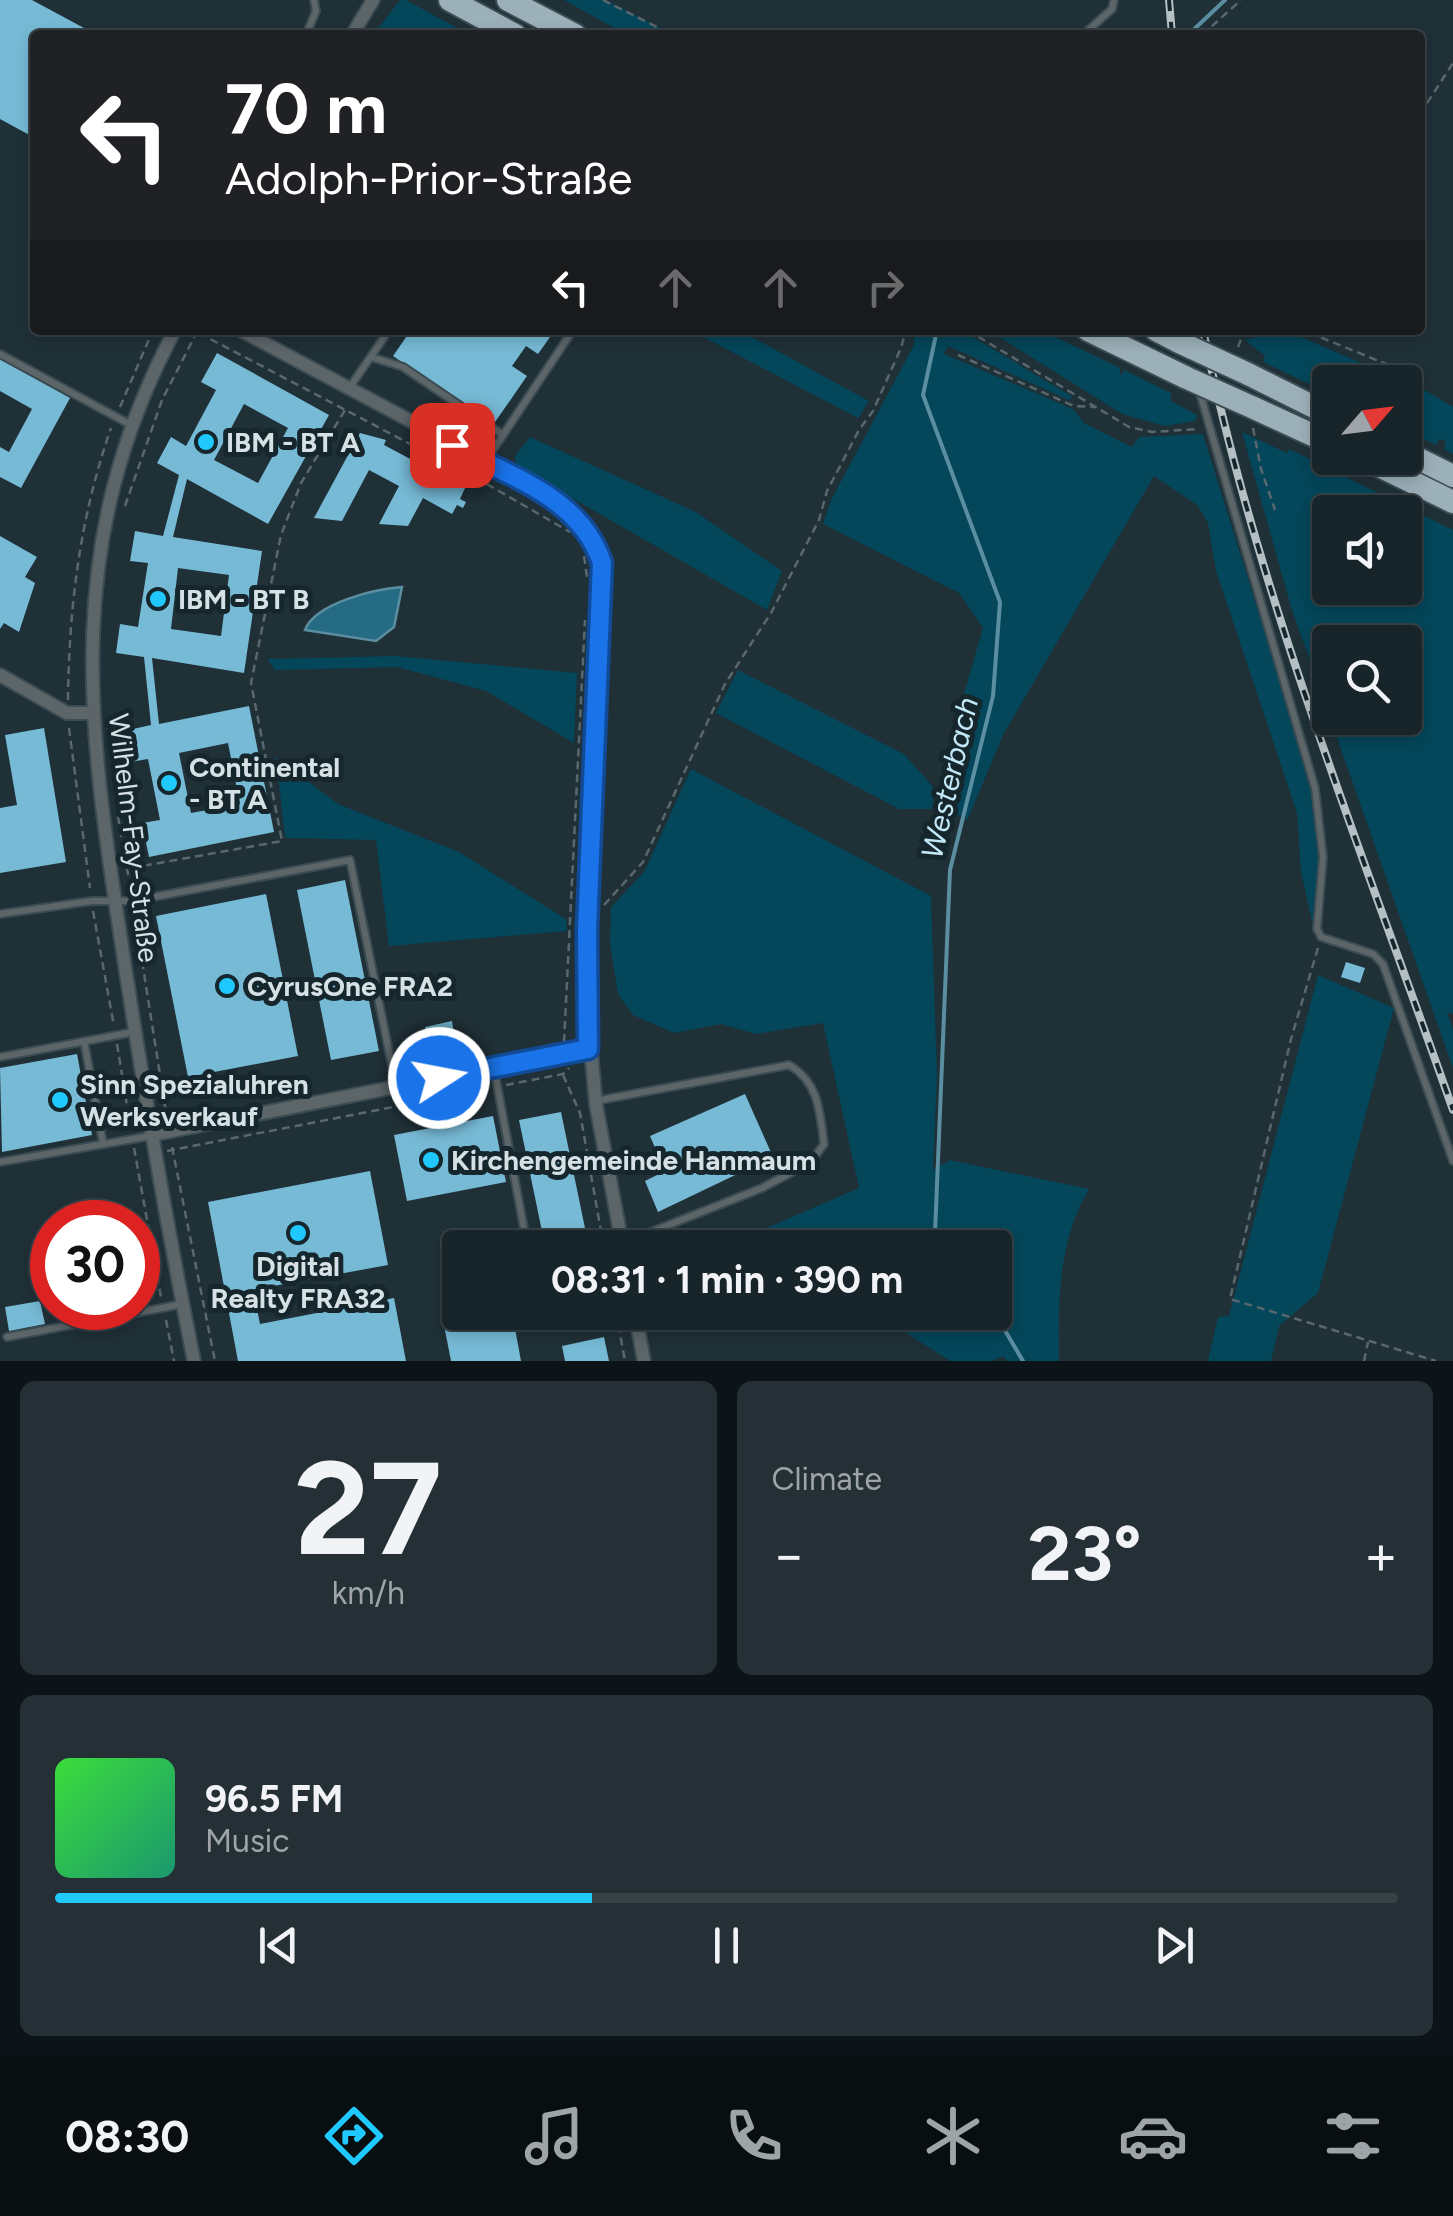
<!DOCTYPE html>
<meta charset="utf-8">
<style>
:root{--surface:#172429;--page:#243035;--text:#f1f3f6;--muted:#9ea4a8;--line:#364146;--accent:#20c9fd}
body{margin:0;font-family:Figtree,sans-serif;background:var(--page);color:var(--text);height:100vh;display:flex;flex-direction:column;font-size:38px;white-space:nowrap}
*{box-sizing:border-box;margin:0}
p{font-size:32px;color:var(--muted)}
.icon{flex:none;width:55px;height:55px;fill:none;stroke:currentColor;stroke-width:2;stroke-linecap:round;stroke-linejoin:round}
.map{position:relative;height:1361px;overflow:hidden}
.side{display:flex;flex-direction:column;gap:20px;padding:20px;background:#0d1417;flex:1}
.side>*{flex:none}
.hud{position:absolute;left:30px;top:30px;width:1395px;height:305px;border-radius:10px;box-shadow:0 5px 15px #0003,0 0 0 2px var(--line);background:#202124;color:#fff;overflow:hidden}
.needle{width:65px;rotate:62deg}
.controls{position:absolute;left:1312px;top:365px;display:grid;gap:20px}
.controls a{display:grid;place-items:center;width:110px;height:110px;border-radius:10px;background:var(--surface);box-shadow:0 5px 15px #0003,0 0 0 2px var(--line);font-size:50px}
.speed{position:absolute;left:30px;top:1200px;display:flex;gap:20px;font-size:50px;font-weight:700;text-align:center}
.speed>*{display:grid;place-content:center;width:130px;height:130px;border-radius:50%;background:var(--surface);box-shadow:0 5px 15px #0003,0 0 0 2px var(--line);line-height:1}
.speed .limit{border:15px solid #d22;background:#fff;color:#111}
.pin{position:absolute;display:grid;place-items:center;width:85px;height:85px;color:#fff;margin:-42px;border-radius:20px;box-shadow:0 5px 15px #0006}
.me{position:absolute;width:110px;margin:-55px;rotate:79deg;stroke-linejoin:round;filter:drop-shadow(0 0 8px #0008)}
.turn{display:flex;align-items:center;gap:35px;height:210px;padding:0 30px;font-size:45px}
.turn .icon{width:130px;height:130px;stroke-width:2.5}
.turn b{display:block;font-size:70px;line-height:85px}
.lanes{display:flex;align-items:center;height:95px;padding:0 30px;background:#0003;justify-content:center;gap:50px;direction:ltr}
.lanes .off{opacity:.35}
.big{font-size:75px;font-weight:700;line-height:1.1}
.side .card{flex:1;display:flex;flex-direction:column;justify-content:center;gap:15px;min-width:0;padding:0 35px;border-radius:15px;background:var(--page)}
.side .dial{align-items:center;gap:0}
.dial b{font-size:130px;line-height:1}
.song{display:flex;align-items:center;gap:30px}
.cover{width:120px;height:120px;border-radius:15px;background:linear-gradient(135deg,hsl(120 70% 55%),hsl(160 70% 35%))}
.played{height:10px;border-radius:5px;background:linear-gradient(90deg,var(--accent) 40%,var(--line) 40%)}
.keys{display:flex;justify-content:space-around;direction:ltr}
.heat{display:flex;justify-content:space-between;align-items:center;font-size:55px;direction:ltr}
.side .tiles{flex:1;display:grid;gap:20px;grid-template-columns:1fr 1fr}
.card:last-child{grid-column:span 2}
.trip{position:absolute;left:442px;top:1230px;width:570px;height:100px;border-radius:10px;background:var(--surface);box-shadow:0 5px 15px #0003,0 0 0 2px var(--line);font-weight:700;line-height:100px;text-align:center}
.tab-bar{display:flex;height:160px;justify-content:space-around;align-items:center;background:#090e10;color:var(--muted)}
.tab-bar .icon{width:70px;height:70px}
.tab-bar .on{color:var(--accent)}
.tab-bar b{font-size:45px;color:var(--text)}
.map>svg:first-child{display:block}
</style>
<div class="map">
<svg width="1453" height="1361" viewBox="0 0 1453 1361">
<rect width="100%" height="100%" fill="#1f3037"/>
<!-- green -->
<g fill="#04465a" fill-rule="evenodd">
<path d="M400,0H406L470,35H373Z"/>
<path d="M564,0H606L674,35H627Z"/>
<path d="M690,330H739L869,401L858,418Z"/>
<path d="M914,330H961L1073,397L1069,400L948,346L944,354L1073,409L1084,423L1132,447L1139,437L1203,434L1309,775L1320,850L1314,930L1301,872L1297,813L1216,571L1208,523L1197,505L1154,476L1003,735L967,821L965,816L939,814L950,742L983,628L959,593L823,524L831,500L914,345Z"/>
<path d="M988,330H1041L1120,368V376L1124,370L1171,393V401L1197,415L1195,421L1165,426L1122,414Z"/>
<path d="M1263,335L1301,337L1428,392L1453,407V454L1444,449L1446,441L1440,439L1436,445L1405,430V382H1330V394L1263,362L1265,356L1245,340Z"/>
<path d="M1242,432L1287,453L1289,449L1453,530V1014L1447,1012L1453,1030V1068L1330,718H1405V642H1330V717L1291,607ZM1330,512H1405V588H1330Z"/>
<path d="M530,437L696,512L782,571L767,610L516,466L515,456Z"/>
<path d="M396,656L577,673L574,743L486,691L397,667L275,670L267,659Z"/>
<path d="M738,670L904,754L935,789L932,809H899L716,713Z"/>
<path d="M276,757L338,804L459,852L566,919L567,931L389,946L376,840L285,838Z"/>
<path d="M691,769L931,896L937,1076L933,1170L950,1160L1089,1189C1058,1242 1058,1300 1059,1361H1007L1003,1356L992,1361H950L875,1313L995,1312V1248L723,1247L859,1188L823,1023L756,1034L721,1024L674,1033L633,1015L618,994L610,944L611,907L644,872Z"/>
<path d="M1318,975L1394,1008L1318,1293L1279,1326L1271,1361H1208L1218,1317L1229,1316Z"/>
</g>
<!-- water -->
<path fill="#266b84" stroke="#5b8ea1" stroke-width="2.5" d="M402,587L394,627L376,641L305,630C315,603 375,589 402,587Z"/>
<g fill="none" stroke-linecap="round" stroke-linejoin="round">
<!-- stream -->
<g stroke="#5b8ea1" stroke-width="4">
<path d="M1188,35L1225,0"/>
<path d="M937,330L923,395L1000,602L993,696L950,870L935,1233L946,1248"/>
<path d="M994,1312L1023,1361"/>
</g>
</g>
<!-- building -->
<g fill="#77bad6" fill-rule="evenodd">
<path d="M0,0H32L97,35H35V138L0,119Z"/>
<path d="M411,330H555L538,354L526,346L512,366L527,376L493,425L393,356Z"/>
<path d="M217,353L329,415L268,524L187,479L173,537L262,551L244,673L152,658L159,724L249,706L274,832L149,857L142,823L160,820L148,759L130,762L124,731L151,725L144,657L116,653L120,624L138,627L148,563L130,561L135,531L163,536L179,475L157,463L171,437L186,446L216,390L201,382ZM244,404L288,428L258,483L214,460ZM178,568L229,575L221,636L171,629ZM228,743L240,804L191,813L179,753Z"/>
<path d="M0,359L70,398L21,488L0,477V447L9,452L32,409L0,391Z"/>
<path d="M360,433L386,440L384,445L465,488L460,499L466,502L463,508L457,505L452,514L423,498L408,526L379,524L399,486L369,470L342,521L314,518Z"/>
<path d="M0,536L37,557L25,577L35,583L19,632L4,623L0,629Z"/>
<path d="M44,728L66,862L0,873V808L17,805L5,735Z"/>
<path d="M345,880L379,1051L331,1060L297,890Z"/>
<path d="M266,894L298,1056L188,1077L156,916Z"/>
<path d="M1346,962L1365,968L1360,983L1341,977Z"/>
<path d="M452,1021L454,1034L428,1039L425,1027Z"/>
<path d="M77,1054L92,1135L2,1152L0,1068Z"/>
<path d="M745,1094L773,1157L658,1212L645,1181L665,1171L650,1136Z"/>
<path d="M561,1112L586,1233L544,1241L519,1120Z"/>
<path d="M493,1116L506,1182L407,1201L394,1135Z"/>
<path d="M370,1171L388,1265L241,1292L243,1306L256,1304L260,1324L394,1298L406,1361H238L208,1202Z"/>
<path d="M40,1301L45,1324L9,1331L5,1307Z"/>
<path d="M480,1312H512L521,1361H451L443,1320Z"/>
<path d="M531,1312H595L597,1320L535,1332Z"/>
<path d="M604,1337L609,1361H565L562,1346Z"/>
</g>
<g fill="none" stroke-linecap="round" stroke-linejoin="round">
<!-- service casing -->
<g stroke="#3c4c53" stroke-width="10">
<g id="service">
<path d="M306,35L316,11L314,0"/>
<path d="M1083,35L1112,9L1114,0"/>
<path d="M0,354L131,425"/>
<path d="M371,357L403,367L503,435"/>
<path d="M350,387L389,330"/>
<path d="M1199,390L1315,788L1323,857L1317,929L1321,937L1373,954L1383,964L1453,1161"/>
<path d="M485,462L573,330"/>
<path d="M0,914L92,901H132L350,860L396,1086"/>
<path d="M84,1041L103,1143"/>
<path d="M0,1057L134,1032"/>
<path d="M494,1069L525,1234"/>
<path d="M426,1082L432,1123"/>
<path d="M595,1101L789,1065C819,1082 820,1113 824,1144L811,1162L762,1188L623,1243"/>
<path d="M0,1162L150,1136"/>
<path d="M7,1337L183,1304"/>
</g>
</g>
<!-- minor casing -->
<g stroke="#3c4c53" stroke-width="16">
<g id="minor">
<path d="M352,35L373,0"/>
<path d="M175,330C57,552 90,737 126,973C146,1103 168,1232 194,1361"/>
<path d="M240,330L555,498C578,518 593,535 602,563L586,996L596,1105L623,1248"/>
<path d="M0,675L67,713H91"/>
<path d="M151,1135L588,1049"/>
<path d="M635,1312L644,1361"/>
</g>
</g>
<!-- motorway casing -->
<g stroke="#3c4c53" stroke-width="26">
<g id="motorway">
<path d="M450,0L515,35"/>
<path d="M508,0L575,35"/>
<path d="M1088,330L1187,378"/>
<path d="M1156,330L1179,342"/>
<path d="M1248,374L1330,415"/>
<path d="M1254,408L1330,443"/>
<path d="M1405,452L1453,476"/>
<path d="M1363,458L1453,502"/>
</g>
</g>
<!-- path -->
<g stroke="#59686e" stroke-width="2.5" stroke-dasharray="8 5" stroke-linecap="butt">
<path d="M603,0L673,35"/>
<path d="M1202,35L1241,0"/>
<path d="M1420,114L1453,63"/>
<path d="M967,330L1129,427L1152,432L1198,429"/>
<path d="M1248,330L1243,334L1269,331"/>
<path d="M1270,331L1310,333L1423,379"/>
<path d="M199,333L492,487L570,532"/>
<path d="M1238,347L1243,334"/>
<path d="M958,355L1074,406L1095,407"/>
<path d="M120,407L153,330"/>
<path d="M1253,428L1261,469L1275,510"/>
<path d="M125,506L162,400L198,330"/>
<path d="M584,556L587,577"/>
<path d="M68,700C69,606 80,517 111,428"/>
<path d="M69,728L90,888"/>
<path d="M118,816L131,892"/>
<path d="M131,868L282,841L251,683L281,535L301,483L345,410"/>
<path d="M604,905L643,862L725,684L771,613L819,520L827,491L859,430L873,411L901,348L906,330"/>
<path d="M134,910L167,1119"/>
<path d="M93,911L114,1026"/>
<path d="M1318,948L1291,1039L1230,1299L1436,1361"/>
<path d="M564,1042L585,620"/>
<path d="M117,1044L131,1130"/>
<path d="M563,1075L580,1113L604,1248"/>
<path d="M506,1085L563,1074L569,1068"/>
<path d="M437,1098L488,1088"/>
<path d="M172,1147L215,1361"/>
<path d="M134,1148L161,1297"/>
<path d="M167,1151L419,1102"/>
<path d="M616,1312L625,1361"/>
<path d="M166,1320L174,1361"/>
<path d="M1364,1361L1368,1342"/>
</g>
<!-- service -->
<use href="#service" stroke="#5c6568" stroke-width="6"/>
<!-- minor -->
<use href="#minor" stroke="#5c6568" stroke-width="12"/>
<!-- motorway -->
<use href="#motorway" stroke="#9cb0b9" stroke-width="22"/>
<!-- rail casing -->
<g stroke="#b4c0c4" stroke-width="8">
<g id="rail">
<path d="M1169,0L1172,35"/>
<path d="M1203,330C1258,597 1363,853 1453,1110"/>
</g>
</g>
<!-- rail -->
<use href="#rail" stroke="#16262d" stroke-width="4" stroke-dasharray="11" stroke-linecap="butt"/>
<!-- motorway-bridge casing -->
<g stroke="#3c4c53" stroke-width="26" stroke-linecap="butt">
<g id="motorway-bridge">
<path d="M1179,342L1248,374"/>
<path d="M1187,378L1254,408"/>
</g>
</g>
<!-- motorway-bridge -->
<use href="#motorway-bridge" stroke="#9cb0b9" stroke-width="22"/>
</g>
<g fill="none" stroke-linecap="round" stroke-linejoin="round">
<!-- route casing -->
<g stroke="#114b97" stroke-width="25">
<path id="route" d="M439,1078L588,1049L587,929L602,563C580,496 509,477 452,445"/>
</g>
<!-- route -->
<use href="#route" stroke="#1a73e8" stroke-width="18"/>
</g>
<!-- markers -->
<g fill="#20c9fd" stroke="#16262d" stroke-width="4">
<circle cx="206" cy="442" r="10"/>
<circle cx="158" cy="599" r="10"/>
<circle cx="169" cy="783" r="10"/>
<circle cx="227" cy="986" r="10"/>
<circle cx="60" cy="1100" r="10"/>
<circle cx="431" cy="1160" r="10"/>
<circle cx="298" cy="1233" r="10"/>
</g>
<g text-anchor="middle" stroke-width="10" stroke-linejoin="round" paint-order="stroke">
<!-- poi labels -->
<g font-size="28" font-weight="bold" fill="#d6e1e5" stroke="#16262d" text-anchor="start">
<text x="226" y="452">IBM - BT A</text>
<text x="178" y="609">IBM - BT B</text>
<text x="189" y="777">Continental<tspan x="189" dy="32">- BT A</tspan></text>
<text x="247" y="996">CyrusOne FRA2</text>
<text x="80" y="1094">Sinn Spezialuhren<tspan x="80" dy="32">Werksverkauf</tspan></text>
<text x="451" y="1170">Kirchengemeinde Hanmaum</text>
<text x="298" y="1276" text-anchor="middle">Digital<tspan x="298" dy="32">Realty FRA32</tspan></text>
</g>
<!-- street labels -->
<g font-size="28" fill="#d6e1e5" stroke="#16262d">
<text transform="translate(134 838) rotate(83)" y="10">Wilhelm-Fay-Straße</text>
</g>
<!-- water labels -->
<g font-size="30" font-style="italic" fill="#c3e8f7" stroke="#16262d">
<text transform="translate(950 778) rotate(-77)" y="10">Westerbach</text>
</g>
</g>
</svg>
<div class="controls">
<a><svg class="needle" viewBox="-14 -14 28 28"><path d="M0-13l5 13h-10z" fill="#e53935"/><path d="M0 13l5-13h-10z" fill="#9ea4a8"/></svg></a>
<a><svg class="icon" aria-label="sound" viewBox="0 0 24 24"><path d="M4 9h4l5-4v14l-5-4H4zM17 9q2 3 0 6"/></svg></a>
<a><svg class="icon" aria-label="search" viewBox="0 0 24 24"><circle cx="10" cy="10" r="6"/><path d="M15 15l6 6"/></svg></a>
</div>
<div class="speed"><div class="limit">30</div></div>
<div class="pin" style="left:452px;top:445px;background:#d93025"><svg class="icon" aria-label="arrive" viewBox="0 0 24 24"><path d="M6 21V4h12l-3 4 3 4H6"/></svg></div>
<svg class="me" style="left:439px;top:1078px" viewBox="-20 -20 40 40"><circle r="17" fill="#1a73e8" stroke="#fff" stroke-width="3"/><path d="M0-11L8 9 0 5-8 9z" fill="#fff"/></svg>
<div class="trip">08:31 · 1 min · 390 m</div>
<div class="hud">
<div class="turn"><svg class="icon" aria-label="left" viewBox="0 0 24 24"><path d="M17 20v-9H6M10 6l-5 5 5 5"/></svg><div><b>70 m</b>Adolph-Prior-Straße</div></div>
<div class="lanes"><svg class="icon" aria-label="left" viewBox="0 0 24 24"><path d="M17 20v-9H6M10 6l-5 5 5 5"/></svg><svg class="icon off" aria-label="ahead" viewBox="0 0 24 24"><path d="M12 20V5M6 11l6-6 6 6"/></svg><svg class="icon off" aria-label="ahead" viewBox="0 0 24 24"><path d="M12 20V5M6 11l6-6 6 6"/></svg><svg class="icon off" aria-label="right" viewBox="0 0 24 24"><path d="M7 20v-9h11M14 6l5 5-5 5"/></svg></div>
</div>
</div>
<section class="side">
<div class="tiles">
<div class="card dial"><b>27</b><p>km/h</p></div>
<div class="card"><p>Climate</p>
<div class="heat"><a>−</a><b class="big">23°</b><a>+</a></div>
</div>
<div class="card">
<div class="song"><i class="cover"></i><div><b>96.5 FM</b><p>Music</p></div></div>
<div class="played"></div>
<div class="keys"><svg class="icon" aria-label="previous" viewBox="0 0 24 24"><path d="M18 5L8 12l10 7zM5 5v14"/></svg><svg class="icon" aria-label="pause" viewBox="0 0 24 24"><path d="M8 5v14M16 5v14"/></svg><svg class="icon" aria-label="next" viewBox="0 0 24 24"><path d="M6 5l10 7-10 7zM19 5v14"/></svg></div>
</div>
</div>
</section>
<nav class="tab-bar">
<b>08:30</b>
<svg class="icon on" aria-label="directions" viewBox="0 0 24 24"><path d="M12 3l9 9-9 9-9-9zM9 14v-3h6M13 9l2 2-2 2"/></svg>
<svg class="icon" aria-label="music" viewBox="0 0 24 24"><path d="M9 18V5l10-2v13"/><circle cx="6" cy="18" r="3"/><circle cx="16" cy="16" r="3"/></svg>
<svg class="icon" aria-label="phone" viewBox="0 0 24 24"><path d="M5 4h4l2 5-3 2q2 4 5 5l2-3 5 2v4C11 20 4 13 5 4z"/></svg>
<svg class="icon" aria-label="climate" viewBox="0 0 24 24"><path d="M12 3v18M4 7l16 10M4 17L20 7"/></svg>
<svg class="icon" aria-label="car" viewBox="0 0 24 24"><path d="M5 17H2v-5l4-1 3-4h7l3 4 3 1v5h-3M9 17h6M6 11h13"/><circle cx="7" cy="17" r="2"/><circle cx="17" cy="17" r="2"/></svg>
<svg class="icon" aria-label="filters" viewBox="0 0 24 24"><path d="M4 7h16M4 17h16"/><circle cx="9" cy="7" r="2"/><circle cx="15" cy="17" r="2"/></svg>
</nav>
